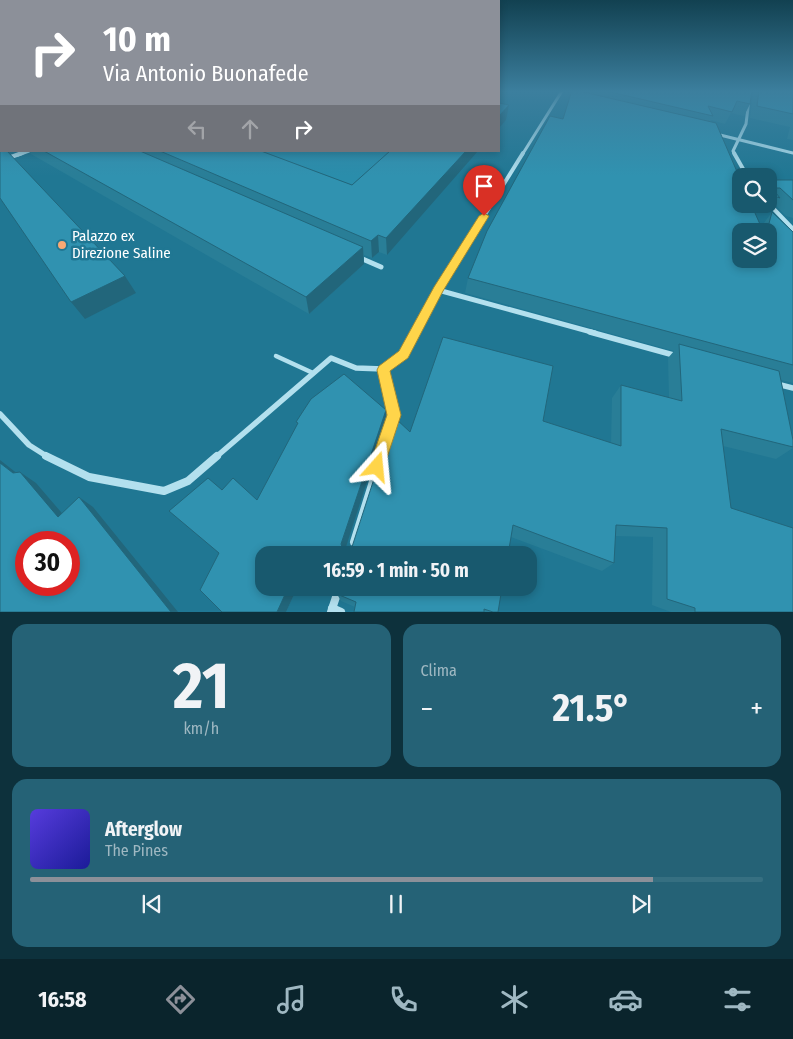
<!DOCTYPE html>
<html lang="it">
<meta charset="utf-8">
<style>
:root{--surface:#18596e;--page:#256276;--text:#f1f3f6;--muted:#9fb8c2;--line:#366f81;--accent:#8c9099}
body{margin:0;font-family:"Fira Sans Condensed",sans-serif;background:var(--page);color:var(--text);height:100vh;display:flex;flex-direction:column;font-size:19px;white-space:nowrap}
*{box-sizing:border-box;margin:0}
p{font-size:16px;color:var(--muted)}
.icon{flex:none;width:28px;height:28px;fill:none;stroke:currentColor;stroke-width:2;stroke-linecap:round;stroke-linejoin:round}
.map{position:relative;height:612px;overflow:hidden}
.side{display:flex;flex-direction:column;gap:12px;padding:12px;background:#0d313c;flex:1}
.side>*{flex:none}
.hud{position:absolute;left:0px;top:0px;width:500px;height:152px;box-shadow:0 2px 8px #0003;background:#8c9099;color:#fff;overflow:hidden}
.tools{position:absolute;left:732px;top:168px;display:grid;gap:10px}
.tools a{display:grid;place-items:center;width:45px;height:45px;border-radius:10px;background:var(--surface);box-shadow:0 2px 8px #0003;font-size:25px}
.speed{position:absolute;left:15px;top:531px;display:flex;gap:10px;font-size:25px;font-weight:700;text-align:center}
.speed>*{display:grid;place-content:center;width:65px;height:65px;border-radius:50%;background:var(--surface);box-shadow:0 2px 8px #0003;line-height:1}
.speed .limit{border:8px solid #d22;background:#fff;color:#111}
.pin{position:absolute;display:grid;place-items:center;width:42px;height:42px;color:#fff;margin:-51px -21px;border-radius:50% 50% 50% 0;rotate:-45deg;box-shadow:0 0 5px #0007}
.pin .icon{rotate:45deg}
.me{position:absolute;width:55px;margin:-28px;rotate:18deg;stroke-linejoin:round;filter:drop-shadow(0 0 4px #0008)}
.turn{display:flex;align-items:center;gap:18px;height:105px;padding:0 20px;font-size:22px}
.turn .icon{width:65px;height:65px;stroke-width:2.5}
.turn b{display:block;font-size:35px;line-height:42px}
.lanes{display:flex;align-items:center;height:48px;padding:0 20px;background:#0003;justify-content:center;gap:25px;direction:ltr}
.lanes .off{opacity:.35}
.big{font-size:38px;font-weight:700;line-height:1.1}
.side .tile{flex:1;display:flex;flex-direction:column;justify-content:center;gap:8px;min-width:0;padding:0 18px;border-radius:15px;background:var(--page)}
.side .dial{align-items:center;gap:0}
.dial b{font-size:65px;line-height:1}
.song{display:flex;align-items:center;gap:15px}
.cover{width:60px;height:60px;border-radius:8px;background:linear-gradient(135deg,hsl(250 70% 55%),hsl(240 70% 35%))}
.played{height:5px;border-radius:2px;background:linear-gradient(90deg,var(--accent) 85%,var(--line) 85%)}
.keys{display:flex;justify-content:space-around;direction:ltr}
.heat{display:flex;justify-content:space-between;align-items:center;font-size:28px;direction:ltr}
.side .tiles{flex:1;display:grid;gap:12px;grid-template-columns:1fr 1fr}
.tile:last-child{grid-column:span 2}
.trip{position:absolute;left:255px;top:546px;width:282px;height:50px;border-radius:15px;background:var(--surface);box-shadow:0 2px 8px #0003;font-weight:700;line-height:50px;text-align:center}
.dock{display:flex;height:80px;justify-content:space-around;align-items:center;background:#0a242c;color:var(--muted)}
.dock .icon{width:35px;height:35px}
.dock .active{color:var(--accent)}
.dock b{font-size:22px;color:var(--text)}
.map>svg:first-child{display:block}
</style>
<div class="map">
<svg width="793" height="612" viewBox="0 0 793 612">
<rect width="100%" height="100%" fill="#207793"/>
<!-- green -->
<path fill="#2a8dab" d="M220,151H408L353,201Z"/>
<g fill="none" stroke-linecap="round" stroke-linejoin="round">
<!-- lane -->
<path stroke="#b3e0ee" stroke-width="4.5" d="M276,356L313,373"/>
<!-- street-far4 -->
<g stroke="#b3e0ee" stroke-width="3">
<path d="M716,134L793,153"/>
<path d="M18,155L29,151"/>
<path d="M522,155L562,91"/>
<path d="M735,155L733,151L746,124L750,91"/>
</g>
<!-- street-far3 -->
<g stroke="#b3e0ee" stroke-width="4">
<path d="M734,153L747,176"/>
<path d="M0,161L22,153"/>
<path d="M769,204L793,229"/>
<path d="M473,234L523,153"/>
</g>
<!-- street-far2 -->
<g stroke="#b3e0ee" stroke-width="5">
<path d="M358,257L381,267"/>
<path d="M438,290L595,333"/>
<path d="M414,333L438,290L474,233"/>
</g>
<!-- street-far1 -->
<g stroke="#b3e0ee" stroke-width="5.5">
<path d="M590,332L677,356"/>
<path d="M383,369L403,354L415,332"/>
<path d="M777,384L793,388"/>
<path d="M0,414L29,445L48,457"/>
<path d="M216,457L331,358L356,368L383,369"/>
<path d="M381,457L394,415L383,369"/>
</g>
<!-- street -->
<g stroke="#b3e0ee" stroke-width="8">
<path d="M46,456L89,477L164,491L188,481L217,456"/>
<path d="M354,542L381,456"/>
<path d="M332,608L341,612"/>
<path d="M331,612L339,588"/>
</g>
</g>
<!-- wall -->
<g fill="#297e97" fill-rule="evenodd">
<path d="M0,90H1V137L0,136Z"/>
<path d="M572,90H752L750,104L744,116L731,113L725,124L711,120L710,122L741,204H769V180H793V218L786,216L775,205L770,211L752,205L761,227L772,212L793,232V383L781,380L793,440V448L776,459L723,446L731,508L793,612H671L652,605L653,537L615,536L614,563L602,571L511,537L508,555H264V588H297L286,612H222L218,554L222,490L257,500L297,425L296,422L386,410V423L344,552L351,550L410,432L543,421L611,443L612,398L621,385L669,398L668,358L674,351L465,293L468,278L563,119ZM741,231H769V259Z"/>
<path d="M753,90H793V140L787,139L790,127L750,118L753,91Z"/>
<path d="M29,151H261L352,185L390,151L387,255L379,252L372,258L364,255V264L309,314L31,154Z"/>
<path d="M311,588H334L330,596Z"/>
<path d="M502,588L498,612H354L355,607L341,601L337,594Z"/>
</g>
<!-- shaded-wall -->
<g fill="#22667b">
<path d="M509,105L506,120L499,128V116Z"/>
<path d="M466,151H478L387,255L386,238Z"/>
<path d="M378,235L379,252L372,258L371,241Z"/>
<path d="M363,247L364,264L309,314L306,297Z"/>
<path d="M125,276L136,293L85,319L71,302Z"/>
<path d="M386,410V423L344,553L341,544Z"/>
<path d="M0,460L28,482L20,472L36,483L73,526L58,517L13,473L0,463Z"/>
<path d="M79,497L93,507L178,612H171Z"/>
<path d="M288,588H297L286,612H277Z"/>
<path d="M327,588H334L330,596L327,589Z"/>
</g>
<!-- building -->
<g fill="#3092b0" stroke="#22667b" fill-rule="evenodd">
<rect x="0" y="90" width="1" height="37"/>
<path d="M572,90H575L716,123L741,181V204H751L763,231H741V259H769V231H767L772,212L793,232V365L468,278L487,231L550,116L563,119Z"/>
<path d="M602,90H752L750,104L737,101L732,112L708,106L713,116Z"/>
<path d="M759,90H793V114L757,106Z"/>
<path d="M499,103L509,105L499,116Z"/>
<path d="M0,145H1V151H7L125,276L71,302L0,198Z"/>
<path d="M44,151H140L363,247L306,297Z"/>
<path d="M160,151H261L352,185L390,151H466L386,238L378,235L371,241Z"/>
<path d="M769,180H793V200L780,188H776L775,192L780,198L769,194Z"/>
<path d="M443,337L553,366L543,421L621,446V385L682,401L679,344L779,371L793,440V447L721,429L731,508L793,528V612H695V608L667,599V528L616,525L614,563L513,525L508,555H264V588H288L277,612H222L200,590L219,553L169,511L208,478L222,490L233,478L257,500L298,423L296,422L311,399L344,374L386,410L341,544L344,552L351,550L394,417L410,432Z"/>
<path d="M0,463L13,473L20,472L58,517L79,497L171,612H0ZM26,542H69V585H26Z"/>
<path d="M340,588H502L498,612H493L484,609V612H354L356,602L337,594Z"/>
</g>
<!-- sky -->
<linearGradient id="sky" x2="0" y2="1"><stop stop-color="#124151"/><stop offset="0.52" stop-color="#3c7f9e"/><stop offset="1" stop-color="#3c7f9e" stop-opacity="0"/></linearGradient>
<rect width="793" height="176" fill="url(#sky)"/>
<!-- route -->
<path fill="#ffd54a" stroke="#a68a30" d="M484,213L489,216L443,291L408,358L390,371L401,415L382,473L377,475L372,473L369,467L387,415L377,370L379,366L399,351L434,287L479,216Z"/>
<!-- markers -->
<circle fill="#faa974" stroke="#207793" stroke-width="2" cx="62" cy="245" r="5"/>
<g text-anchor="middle" stroke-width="5" stroke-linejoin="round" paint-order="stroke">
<!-- poi labels -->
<g font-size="15" fill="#fff" stroke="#207793" text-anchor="start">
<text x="72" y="241">Palazzo ex<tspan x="72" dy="17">Direzione Saline</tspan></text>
</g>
</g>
</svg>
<div class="tools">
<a><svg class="icon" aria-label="search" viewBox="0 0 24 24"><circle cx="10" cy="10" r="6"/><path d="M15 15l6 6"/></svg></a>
<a><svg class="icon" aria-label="layers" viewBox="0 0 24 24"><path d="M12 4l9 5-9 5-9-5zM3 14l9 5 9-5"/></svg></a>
</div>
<div class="speed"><div class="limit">30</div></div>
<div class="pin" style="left:484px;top:216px;background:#d93025"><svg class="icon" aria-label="arrive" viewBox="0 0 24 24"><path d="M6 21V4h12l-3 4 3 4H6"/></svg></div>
<svg class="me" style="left:377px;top:467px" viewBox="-20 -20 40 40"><path d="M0-17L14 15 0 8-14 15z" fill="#ffd54a" stroke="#fff" stroke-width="4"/></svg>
<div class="trip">16:59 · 1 min · 50 m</div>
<div class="hud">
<div class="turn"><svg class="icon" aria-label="right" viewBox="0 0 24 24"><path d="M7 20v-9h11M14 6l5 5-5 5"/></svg><div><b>10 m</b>Via Antonio Buonafede</div></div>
<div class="lanes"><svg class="icon off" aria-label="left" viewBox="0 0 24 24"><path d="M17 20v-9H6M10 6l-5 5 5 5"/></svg><svg class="icon off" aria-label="ahead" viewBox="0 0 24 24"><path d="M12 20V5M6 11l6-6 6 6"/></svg><svg class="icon" aria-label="right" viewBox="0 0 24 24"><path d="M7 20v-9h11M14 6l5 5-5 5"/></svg></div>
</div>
</div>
<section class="side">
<div class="tiles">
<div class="tile dial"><b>21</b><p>km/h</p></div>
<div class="tile"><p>Clima</p>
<div class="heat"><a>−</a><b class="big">21.5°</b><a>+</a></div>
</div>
<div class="tile">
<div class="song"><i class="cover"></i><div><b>Afterglow</b><p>The Pines</p></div></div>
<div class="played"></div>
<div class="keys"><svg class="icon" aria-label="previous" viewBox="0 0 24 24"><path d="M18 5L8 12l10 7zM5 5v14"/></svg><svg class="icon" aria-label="pause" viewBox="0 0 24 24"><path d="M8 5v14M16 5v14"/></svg><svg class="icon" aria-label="next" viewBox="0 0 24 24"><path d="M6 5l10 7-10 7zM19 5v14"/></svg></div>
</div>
</div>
</section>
<nav class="dock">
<b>16:58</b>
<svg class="icon active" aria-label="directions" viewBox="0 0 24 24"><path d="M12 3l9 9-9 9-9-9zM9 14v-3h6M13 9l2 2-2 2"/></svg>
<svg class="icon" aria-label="music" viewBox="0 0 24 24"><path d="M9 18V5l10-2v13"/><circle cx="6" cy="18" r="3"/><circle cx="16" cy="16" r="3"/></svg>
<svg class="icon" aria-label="phone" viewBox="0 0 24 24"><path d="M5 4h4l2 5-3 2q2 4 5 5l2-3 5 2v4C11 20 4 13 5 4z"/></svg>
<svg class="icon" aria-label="climate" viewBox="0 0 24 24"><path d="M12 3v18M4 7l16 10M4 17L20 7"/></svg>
<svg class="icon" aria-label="car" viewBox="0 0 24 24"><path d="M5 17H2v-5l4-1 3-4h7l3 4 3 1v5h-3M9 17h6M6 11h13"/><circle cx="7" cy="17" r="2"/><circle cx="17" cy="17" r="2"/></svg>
<svg class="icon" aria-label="filters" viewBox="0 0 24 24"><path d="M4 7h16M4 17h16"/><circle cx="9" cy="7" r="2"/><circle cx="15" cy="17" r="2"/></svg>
</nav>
